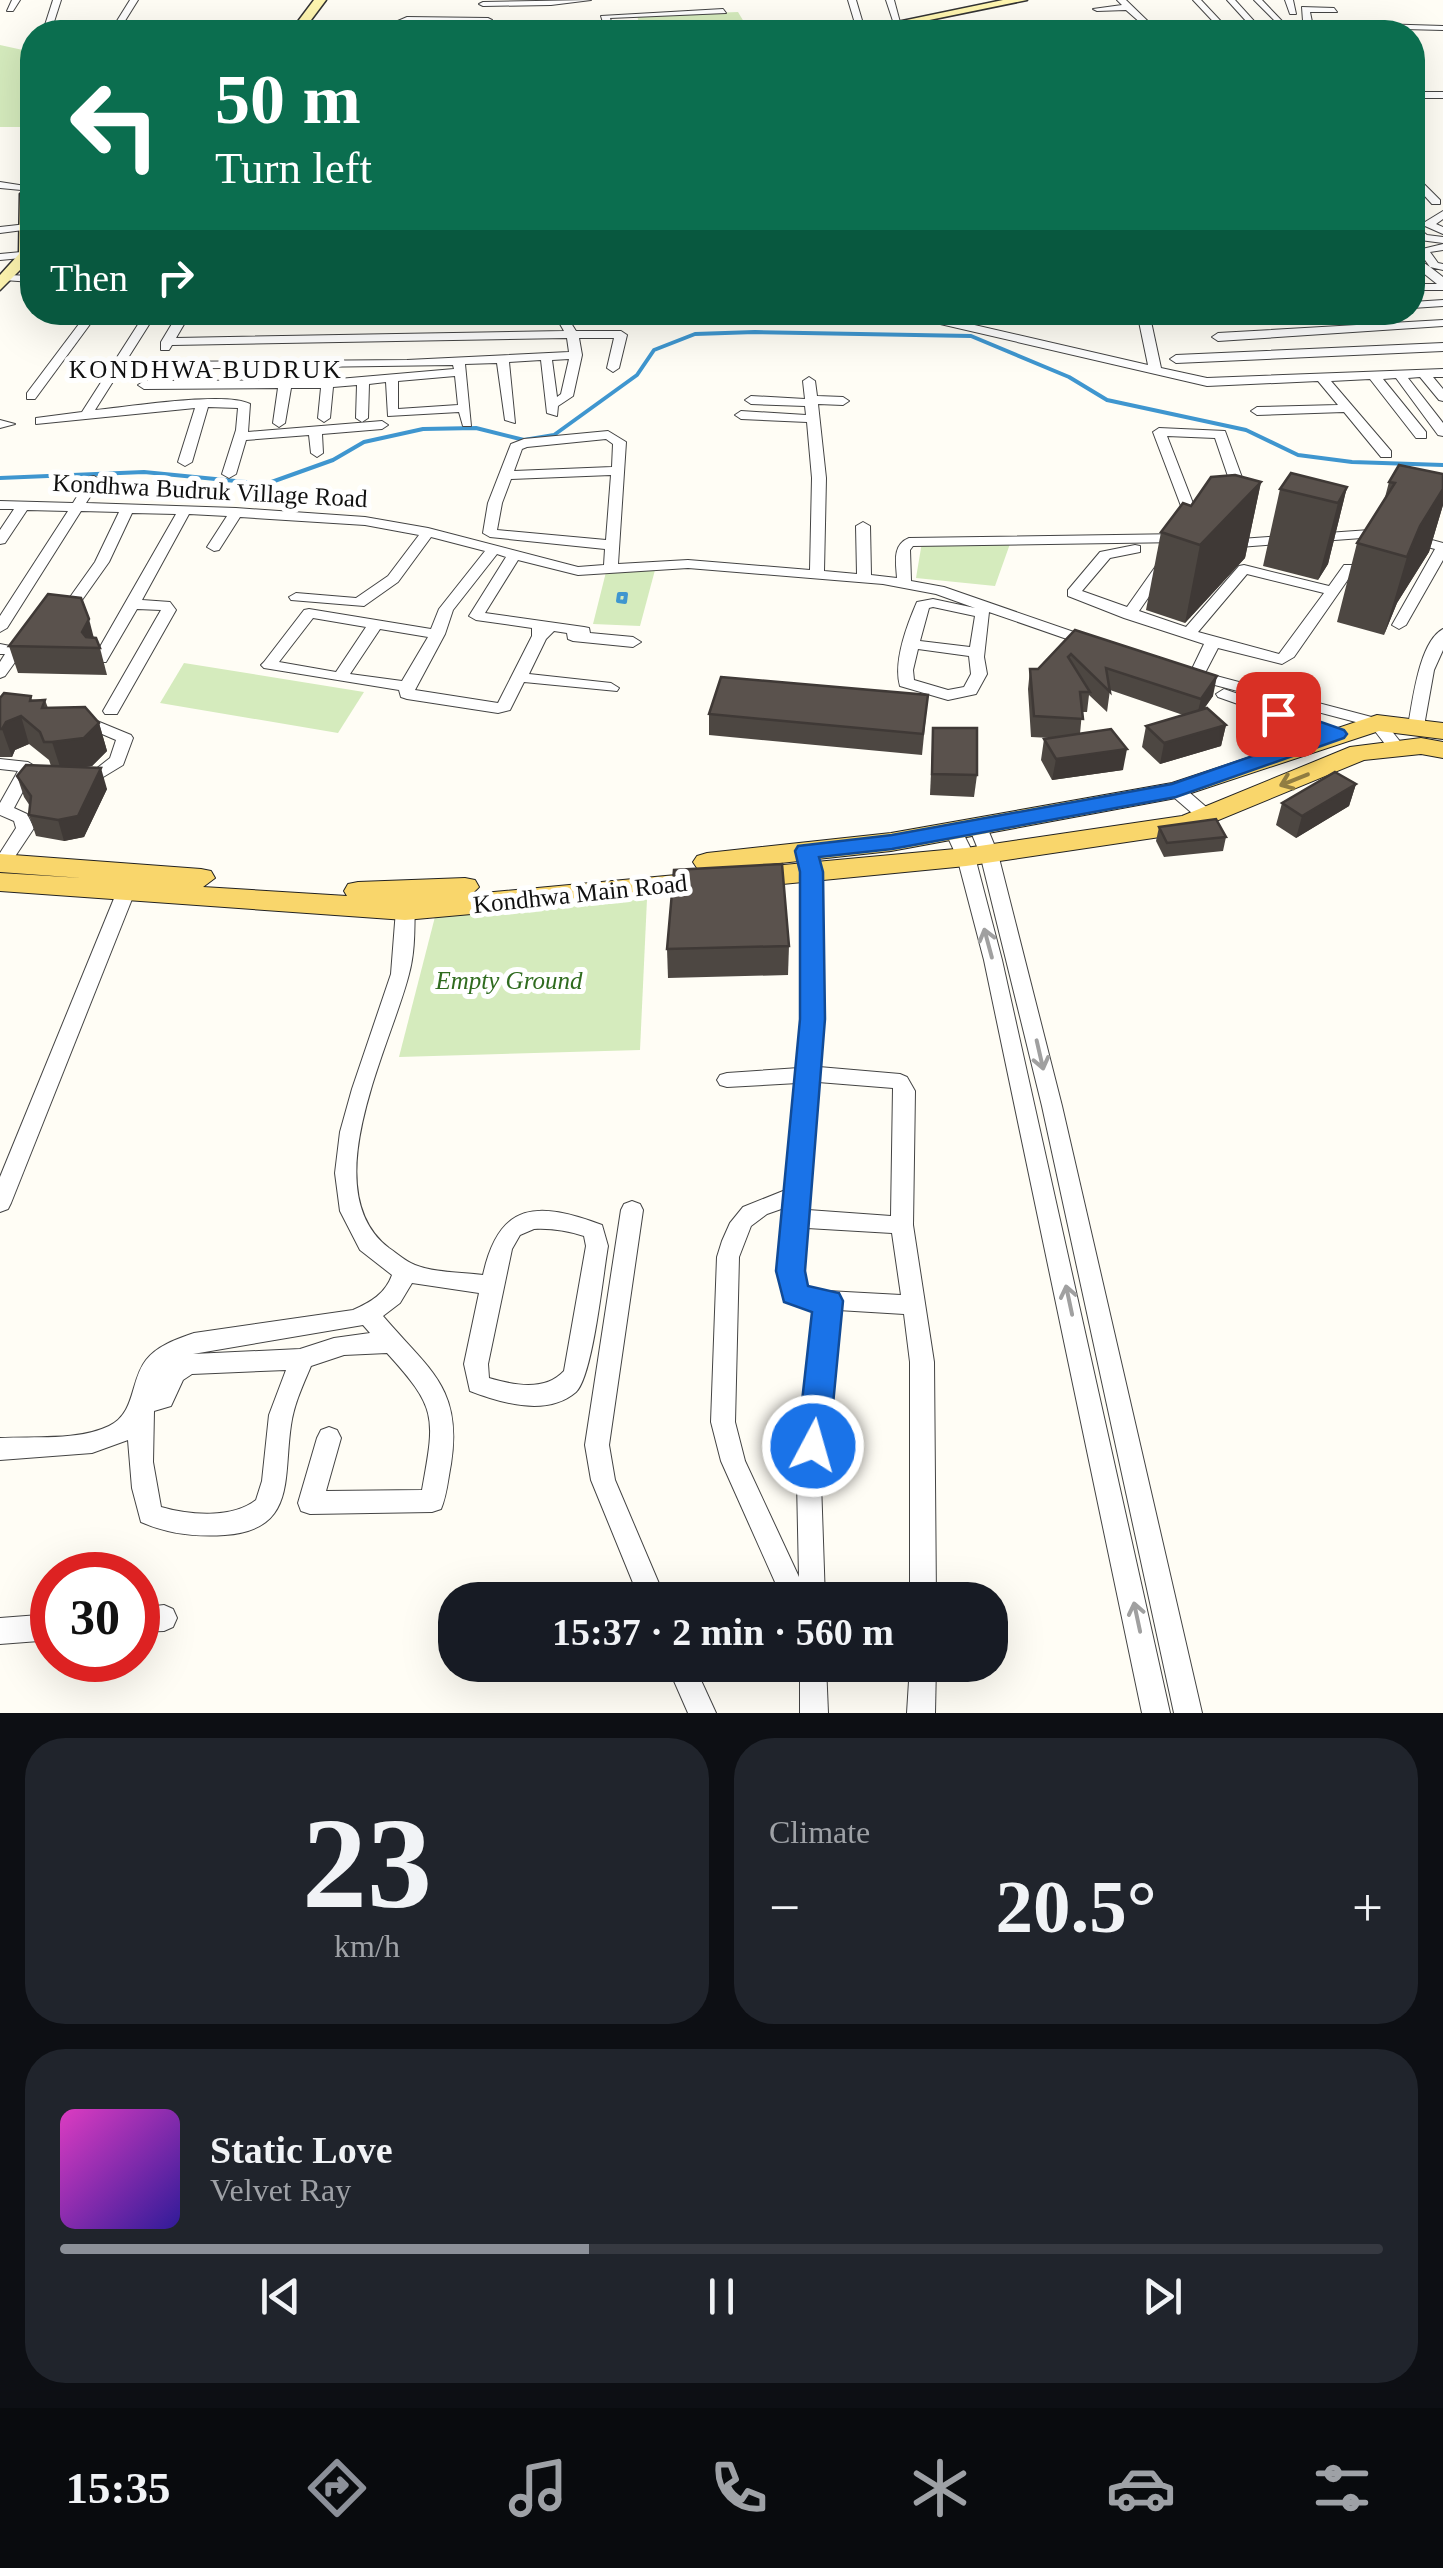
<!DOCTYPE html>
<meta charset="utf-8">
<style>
:root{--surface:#171b24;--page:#20242c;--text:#f1f3f6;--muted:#9ea1a6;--line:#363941;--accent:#8c9099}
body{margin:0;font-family:"Times New Roman",serif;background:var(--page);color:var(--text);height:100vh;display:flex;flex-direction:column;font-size:38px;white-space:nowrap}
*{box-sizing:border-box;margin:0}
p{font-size:32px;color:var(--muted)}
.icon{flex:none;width:55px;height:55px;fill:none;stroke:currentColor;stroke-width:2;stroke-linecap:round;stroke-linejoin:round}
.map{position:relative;height:1713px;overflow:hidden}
.side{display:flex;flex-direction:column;gap:25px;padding:25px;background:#0d0f14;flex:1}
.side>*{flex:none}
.top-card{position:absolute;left:20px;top:20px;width:1405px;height:305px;border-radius:40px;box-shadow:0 10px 40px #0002;background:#0b6e4f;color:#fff;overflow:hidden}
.speed{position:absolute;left:30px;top:1552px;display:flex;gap:20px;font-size:50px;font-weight:700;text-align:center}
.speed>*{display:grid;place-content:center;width:130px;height:130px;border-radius:50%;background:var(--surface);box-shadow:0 10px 40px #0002;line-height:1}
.speed .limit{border:15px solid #d22;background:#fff;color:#111}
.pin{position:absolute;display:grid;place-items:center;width:85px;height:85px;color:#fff;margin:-42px;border-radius:20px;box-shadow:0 5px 15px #0006}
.me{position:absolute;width:110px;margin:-55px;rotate:6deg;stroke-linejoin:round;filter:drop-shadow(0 0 8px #0008)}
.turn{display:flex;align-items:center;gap:35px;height:210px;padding:0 30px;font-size:45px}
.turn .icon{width:130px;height:130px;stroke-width:2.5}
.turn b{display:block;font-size:70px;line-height:85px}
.then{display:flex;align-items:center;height:95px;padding:0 30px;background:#0003;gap:20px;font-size:38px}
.big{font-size:75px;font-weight:600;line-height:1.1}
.side .card{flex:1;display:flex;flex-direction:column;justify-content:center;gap:15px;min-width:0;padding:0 35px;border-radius:40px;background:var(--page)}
.side .dial{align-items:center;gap:0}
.dial b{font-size:130px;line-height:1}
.song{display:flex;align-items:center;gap:30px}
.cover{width:120px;height:120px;border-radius:15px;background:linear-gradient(135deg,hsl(310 70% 55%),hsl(250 70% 35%))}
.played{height:10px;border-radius:5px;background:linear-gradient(90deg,var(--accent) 40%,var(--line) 40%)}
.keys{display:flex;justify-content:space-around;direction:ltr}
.heat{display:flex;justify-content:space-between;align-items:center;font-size:55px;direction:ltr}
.side .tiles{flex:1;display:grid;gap:25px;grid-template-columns:1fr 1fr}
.card:last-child{grid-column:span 2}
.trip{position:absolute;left:438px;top:1582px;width:570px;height:100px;border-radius:40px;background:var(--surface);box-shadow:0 10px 40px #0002;font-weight:600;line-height:100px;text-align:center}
.tabs{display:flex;height:160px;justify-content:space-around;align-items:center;background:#090b0e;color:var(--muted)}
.tabs .icon{width:70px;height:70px}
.tabs .on{color:var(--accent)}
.tabs b{font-size:45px;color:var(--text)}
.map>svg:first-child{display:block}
</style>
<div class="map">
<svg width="1443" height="1713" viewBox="0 0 1443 1713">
<rect width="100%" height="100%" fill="#fffdf5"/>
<!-- green -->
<g fill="#d5ebbd">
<path d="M738,12L750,32H642L637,16Z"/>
<path d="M0,45L32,52V122L27,127H0Z"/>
<path d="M1011,541L995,586L916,578L922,542Z"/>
<path d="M655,570L640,626L593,624L606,572Z"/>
<path d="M184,663L364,692L338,733L160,703Z"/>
<path d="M647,899L640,1050L399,1057L437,909Z"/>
</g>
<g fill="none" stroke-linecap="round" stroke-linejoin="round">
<!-- stream -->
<g stroke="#3f96cf" stroke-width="4">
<path d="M0,478L144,472L266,484L333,460L364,442L423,429L476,428L524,440L554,435L637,375L654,350L695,334L755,332L971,336L1069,377L1107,400L1246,430L1298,455L1352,462L1443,465"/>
<path d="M619,594H626L625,602L618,601Z"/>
</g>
<!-- street casing -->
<g stroke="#444" stroke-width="2">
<g id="street">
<path d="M12,0H20L13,11H7Z"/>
<path d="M53,0H61L53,25L49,27L45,25Z"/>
<path d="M130,0H138L118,32H110Z"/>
<path d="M591,0L551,5L483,6L479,4L483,2Z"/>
<path d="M848,0H856L864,27L873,32L857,30Z"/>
<path d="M886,0H894L901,26L894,24Z"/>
<path d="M1117,0H1126L1159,32H1151L1126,10L1097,11L1093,9L1122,5Z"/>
<path d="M1193,0H1201L1231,32H1223Z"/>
<path d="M1227,0H1235L1264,32H1256Z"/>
<path d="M1254,0H1262L1282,21H1303L1302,7L1334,8L1337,12H1310L1312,22L1443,26V30L1286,26L1289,29L1285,31Z"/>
<path d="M1285,0H1293L1296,14H1290Z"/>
<path d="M723,9L726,13L610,18L614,32H606L601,16Z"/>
<path d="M407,17L488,18L492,20L488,22L409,21L396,30H477L481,32H386L387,29L301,27L297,25L301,23L391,24Z"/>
<path d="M564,23H570L572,32H564Z"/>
<path d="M585,26H591L592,32H584Z"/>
<rect x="1412" y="92" width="31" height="6"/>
<path d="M1412,104L1424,115V119H1418L1412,113Z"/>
<path d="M1412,172L1440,200V204H1432L1412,182Z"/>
<path d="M0,182L32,187V191L0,188Z"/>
<path d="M1443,211V219L1436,224L1443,227V234L1425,226V222Z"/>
<path d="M1412,223L1427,235L1443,237V243L1420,240L1412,232Z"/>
<path d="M27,224L32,227L31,229L0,233V227Z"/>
<path d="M1443,244V250L1430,252L1438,263L1443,264V270L1430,267L1443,277V290H1412V284H1437L1412,264V255L1430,267L1418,250Z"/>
<path d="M32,251V257L0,260V254Z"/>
<path d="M8,275L32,276V282L4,280L2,278Z"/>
<path d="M1443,300V306L1412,308V302Z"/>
<path d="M88,312H99L35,399H27V393Z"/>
<path d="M146,312H157L95,410C128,407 226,391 250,404L248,432L382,421L388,425L382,429L322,434L323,453L317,457L311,453L309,435L246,440L236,474L229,478L222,474L236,430L238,408L208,407L192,462L185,466L178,462L195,408L36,424V418L82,412Z"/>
<path d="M179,312H481L476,315L190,314L176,338L564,331L553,312H564L576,331H621L627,335L619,368L613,372L607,368L614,338H579L582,355L573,396L558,406L557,416L547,413L541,360L509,362L515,423L505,420L497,363L465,364L471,426H463L459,412L388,416L386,382L369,384L368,418L362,422L356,418L357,385L333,387L330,418L324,422L318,418L321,388H291L285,423L279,427L273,423L278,388L144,389L138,385L144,381L327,380L454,369L453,365L150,369L148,366L154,362L407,360L569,352L567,338L172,345L169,350H161V342ZM569,359L561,394L557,397L552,360ZM455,376L458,405L398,409V381Z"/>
<path d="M918,312L1148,365L1137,312H1149L1161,368L1207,378L1443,369V377H1433L1443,389V401L1439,400L1420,377L1408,378L1443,423V436L1438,435L1396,378L1383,379L1426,432V438H1416L1370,379L1331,381L1391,451V457H1381L1344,412L1257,415L1251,411L1257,407L1338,405L1318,381L1207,386L910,317L862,320L856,317L862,314Z"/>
<path d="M1443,320V326L1218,341L1212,337L1218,333Z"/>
<path d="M1443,343V351L1176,363L1170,359L1176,355Z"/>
<path d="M809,377L815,381L817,396L843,397L849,401L843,405L818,404L826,478L824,571L857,574L856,526L863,522L870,526L871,575L897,578C896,562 892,545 909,538L1182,534L1189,538L1182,542L913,546L910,550L911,581L944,587L1097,640L1100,643L1097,646H1087L989,612L984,657L987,674L976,694L948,700L900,686C893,662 907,625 917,602L933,599L975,608L936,594L883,584L688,568L578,575L518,560L485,613L584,627L589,628L590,633L633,637L641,642L633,647L573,641L568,639L567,633L554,631L546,639L529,674L611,683L619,688L617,691L524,682L510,710L498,713L407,699L401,697L399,690L264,668L261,665L264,662L304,610L309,609L431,629L439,609L485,551L431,537L398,582L364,606L291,600L289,597L296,593L356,598L388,576L419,535L365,525L240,517L219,550L214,551L207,547L227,516L189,514L142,600L170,602L176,610L117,714H105L103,711L161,610L137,609L106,662H96L93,659L176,514L132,513L109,562L70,617L65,618L58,614L95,562L119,512L81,511L7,628L0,632V616L68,511L27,510L5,543L0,544V530L14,509H0V501L73,503L89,477L94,476L101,480L86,503L236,508L365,517L428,528L578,567L604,565L605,549L490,537L483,533L488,503L511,444L524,439L608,431L626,442L618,564L688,560L810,570L812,478L807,422L741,419L735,415L741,411L806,415L805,406L751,404L745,400L751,396L805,399L803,381ZM606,439L613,444L612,467L514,471L522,449L527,447ZM611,475L606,540L497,530L502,503L511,479ZM497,554L506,557L469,616L476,620L532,628V636L498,703L415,690L445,634L453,610ZM933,607L975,616L970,647L920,641L929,608ZM313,618L366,627L336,672L279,662ZM380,629L428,637L402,681L350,674ZM918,649L969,656L971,674L964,687L948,690L914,680L913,670Z"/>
<path d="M0,420L15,424L0,428Z"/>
<path d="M1159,428L1225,431L1248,494L1246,497H1236L1234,494L1215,438L1167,436L1201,524L1194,528L1189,527L1153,432Z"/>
<path d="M1384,529L1389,530V536L1226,548L1219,544L1226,540Z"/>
<path d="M1410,534L1443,543V560L1406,625L1399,629L1392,625L1435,549L1405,541L1403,538Z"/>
<path d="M1135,545L1140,546V552L1110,558L1082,591L1127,607L1158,563H1168L1170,566L1139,611L1186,627L1239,566L1244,565L1329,586L1344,565H1354L1356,568L1294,657L1282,664L1218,648L1205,673L1383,720L1406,749L1404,753H1392L1371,726L1188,678L1185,675L1191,671L1204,644L1124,618L1068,596V590L1100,552ZM1247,574L1324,593L1279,654L1198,632Z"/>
<path d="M1443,629V650L1434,670L1424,726L1422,729H1410L1408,726C1413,700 1419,642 1443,629Z"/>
<path d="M0,644L20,648L23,651L5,676L0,678V662L5,654H0Z"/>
<path d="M1224,689L1343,731L1345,734L1337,739L1331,737L1218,697L1216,694Z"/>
<path d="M80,714L131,735L133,738L123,765L90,785L82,780L110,758L116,740L74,722L72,719Z"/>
<path d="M0,759L28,762L36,767L14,808L27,814L34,828L6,870L0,872V853L16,828L14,821L0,815V803L18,771L0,769Z"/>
<path d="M1176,785L1182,786L1212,812L1215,816L1212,820H1200L1170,794L1168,790Z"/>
<path d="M978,821L987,827L998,854L1062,1106L1202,1713H1174L1042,1106L980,854L969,827Z"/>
<path d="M954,825L960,827L975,857L1002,960L1170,1713H1142L984,960L957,857L945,831Z"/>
<path d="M806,845L815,851L820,872L823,1019L819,1067L900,1074L907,1077L915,1091L913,1225L934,1362L936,1600H910V1362L904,1314L838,1310L821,1482L825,1600H783L721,1461L711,1422L717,1257L722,1241L730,1223L743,1207L788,1189L798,1083L727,1087L720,1085L717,1080L720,1075L727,1073L799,1068L803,1019L802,872L797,851ZM818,1082L893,1088L891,1216L808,1210ZM787,1207L783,1218L785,1222L780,1286L796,1306L816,1309L797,1482L799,1577L745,1461L735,1422L739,1257L751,1226L767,1214ZM807,1228L892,1233L901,1295L809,1290L802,1283Z"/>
<path d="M131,873L140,879L11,1203L8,1209L0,1212V1177L122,879Z"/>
<path d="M406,891L415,897C414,922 416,949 409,974C391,1046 313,1190 389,1248C398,1254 405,1261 415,1265C436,1273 461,1272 483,1275C499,1201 538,1201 602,1225L608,1246C603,1274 593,1376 576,1392C547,1417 501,1403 470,1391L464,1364L479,1293L412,1283L400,1303L383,1316C428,1369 463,1387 451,1464C448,1479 447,1495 441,1509L432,1512L310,1514L301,1511L298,1503L317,1438L321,1430L329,1427L337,1430L341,1438L326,1491L422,1490C435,1417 438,1409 387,1353L344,1355L311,1366C303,1385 294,1404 291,1425C283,1477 297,1530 225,1535C195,1537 168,1534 141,1522L132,1488L128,1440L92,1453L0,1460V1438C34,1436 78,1441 109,1426C136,1413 130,1380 146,1360C158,1345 177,1339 194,1333L353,1310C371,1302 385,1294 392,1275L360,1250L340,1211L335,1173L340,1132L352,1089L391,974L397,897ZM534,1229C552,1228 568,1231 584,1236L586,1246L564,1371C545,1392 513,1385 489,1378L488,1364L512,1249L520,1235ZM363,1325L370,1333L334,1338L300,1349L193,1354ZM286,1370L269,1415L262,1481L256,1500C232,1519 189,1515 161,1507L153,1462L154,1411L171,1406L183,1380L192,1374Z"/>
<path d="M632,1201L640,1204L643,1210L609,1445L615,1480L666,1600H640L591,1480L585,1445L621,1210L624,1204Z"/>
<path d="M164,1605L173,1609L177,1618L173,1627L164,1631L138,1632V1608Z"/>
<path d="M52,1614V1640L0,1644V1618Z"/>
<path d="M667,1665H694L716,1713H688Z"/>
<path d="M800,1665H826L828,1713H800Z"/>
<path d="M910,1665H936L935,1713H907Z"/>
</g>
</g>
<!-- secondary casing -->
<g stroke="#333" stroke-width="3">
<g id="secondary">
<path d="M314,0H326L302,32H290Z"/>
<path d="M1003,0H1027L871,32H849Z"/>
<path d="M32,185V258L0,290V275L19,254L20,194Z"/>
</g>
</g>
<!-- primary casing -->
<g stroke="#222" stroke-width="2">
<g id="primary">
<path d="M1377,715L1443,723V739L1379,731L1176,798L891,851L707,871L697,868L693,862L697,856L707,853L891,833L1172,783Z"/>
<path d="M1421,738L1443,742V758L1421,754L1364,760L1187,833L966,866L527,909L405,920L0,891V873L82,878L0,872V854L201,869L211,871L215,878L203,887L347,896L344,891L348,884L358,882L465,878L475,880L479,887L472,894L966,848L1182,816L1350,747Z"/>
</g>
</g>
<!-- street -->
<use href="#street" fill="#fff" fill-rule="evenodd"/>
<!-- secondary -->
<use href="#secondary" fill="#fff6b0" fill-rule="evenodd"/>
<!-- primary -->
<use href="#primary" fill="#f9d66b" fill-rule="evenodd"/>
</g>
<!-- wall -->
<g fill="#4d4742">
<path d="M1443,474V505L1429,552L1397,603L1384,635L1337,622L1357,543L1384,501L1389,482Z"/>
<path d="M1261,482L1245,558L1185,623L1146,610L1161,532L1191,506Z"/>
<path d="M1347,487L1328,564L1318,580L1263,566L1280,489Z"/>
<path d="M1075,630L1213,696L1204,709L1226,725L1221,746L1160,764L1142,747L1146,726L1183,715L1110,690L1107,712L1089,695L1087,712H1082L1080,734L1123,770L1052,780L1041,760L1044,739L1050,738L1031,737L1028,689L1030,669H1038Z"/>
<path d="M94,638L100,648L107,675L18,673L9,646Z"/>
<path d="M928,695L922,755L709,735V714Z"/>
<path d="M0,698L45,700L48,708L99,723L107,751L92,766L84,767L107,789L84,837L64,841L36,836L29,815L30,806L24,797L17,776L51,766L49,760L29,744L15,750L12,757H0Z"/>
<path d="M933,728L977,775L974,797L930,795Z"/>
<path d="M1356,784L1349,806L1296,838L1276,825L1282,803Z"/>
<path d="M1159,827L1226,837L1223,851L1164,857L1156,841Z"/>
<path d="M789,946L788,975L668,978L667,949Z"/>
</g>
<!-- shaded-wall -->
<g fill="#3f3936">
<path d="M1261,482L1245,558L1185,623L1200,545Z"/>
<path d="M1347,487L1328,564L1318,580L1338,503Z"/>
<path d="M1443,489V505L1429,552L1397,603L1384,635L1407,557L1420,526Z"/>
<path d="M89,619L96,646L95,647L82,632Z"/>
<path d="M1217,676L1213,696L1196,719L1201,699Z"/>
<path d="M21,716L29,744L15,750L12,757L2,729L6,722Z"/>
<path d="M99,723L107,751L92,766L61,770L52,742Z"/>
<path d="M1226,725L1221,746L1160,764L1164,743Z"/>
<path d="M1127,749L1123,770L1052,780L1056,759Z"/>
<path d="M101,768L107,789L84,837L64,841L58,820Z"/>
<path d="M1356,784L1349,806L1296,838L1302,816Z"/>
</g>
<!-- building -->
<g fill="#5a524d" stroke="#3f3936" stroke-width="2.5">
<path d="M1399,465L1443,474V489L1420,526L1407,557L1357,543L1395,483L1389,482Z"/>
<path d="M1291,473L1347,487L1338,503L1280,489Z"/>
<path d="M1235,475L1261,482L1200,545L1161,532L1183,503L1191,506L1211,477Z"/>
<path d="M48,594L81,598L89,619L82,632L86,637L96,638L100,648L9,646Z"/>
<path d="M1075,630L1217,676L1201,699L1106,668L1110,692L1071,654L1068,657L1090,692H1080L1083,719L1034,716L1030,669H1038Z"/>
<path d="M721,677L928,695L923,734L709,714Z"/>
<path d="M4,693L31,696L30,701L45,700L42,708L85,707L99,723L84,738L52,742H44L40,732L21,716L6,722L2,729H0V698Z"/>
<path d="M1207,708L1226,725L1164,743L1146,726Z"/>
<path d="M933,728H977V775L932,774Z"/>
<path d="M1111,729L1127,749L1056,759L1044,739Z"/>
<path d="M26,765L101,768L78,816L58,820L29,815L31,796L17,776Z"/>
<path d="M1335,772L1356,784L1302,816L1282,803Z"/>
<path d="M1216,819L1226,837L1167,843L1159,827Z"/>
<path d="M782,864L789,946L667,949L674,870Z"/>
</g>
<!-- one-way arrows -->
<defs><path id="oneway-shaft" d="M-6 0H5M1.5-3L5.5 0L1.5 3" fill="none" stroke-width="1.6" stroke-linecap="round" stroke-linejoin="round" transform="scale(2.5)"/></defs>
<use stroke="#917d42" href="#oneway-shaft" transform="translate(1294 780) rotate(158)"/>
<g stroke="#a0a0a0">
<use href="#oneway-shaft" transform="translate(988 943) rotate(-105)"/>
<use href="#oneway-shaft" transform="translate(1040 1055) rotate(77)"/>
<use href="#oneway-shaft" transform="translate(1069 1300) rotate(-102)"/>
<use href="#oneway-shaft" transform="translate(1137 1617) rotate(-102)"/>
</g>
<!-- route -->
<path fill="#1a73e8" stroke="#114b97" stroke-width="2.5" d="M1278,707L1344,730L1347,734L1344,738L1176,797L892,849L819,857L823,872L825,1019L805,1271L808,1286L839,1293L843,1301L829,1446L824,1456L813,1460L802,1456L797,1446L812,1312L784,1302L776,1271L800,1019V872L795,851L798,846L892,835L1172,784L1316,734L1271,718L1268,714L1271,709Z"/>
<g text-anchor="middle" stroke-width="10" stroke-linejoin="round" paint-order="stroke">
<!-- far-quarter labels -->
<g font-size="25" letter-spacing="2.5" fill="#111" stroke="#fff">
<text x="206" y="378">KONDHWA BUDRUK</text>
</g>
<!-- street labels -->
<g font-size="25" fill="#111" stroke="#fff">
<text transform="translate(210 490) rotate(3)" y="9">Kondhwa Budruk Village Road</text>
<text transform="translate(580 893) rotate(-6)" y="9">Kondhwa Main Road</text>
</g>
<!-- park labels -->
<g font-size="25" font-style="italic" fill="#2f6b1f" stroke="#fff">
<text x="509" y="989">Empty Ground</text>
</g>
</g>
</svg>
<div class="speed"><div class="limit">30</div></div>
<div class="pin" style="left:1278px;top:714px;background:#d93025"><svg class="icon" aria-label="arrive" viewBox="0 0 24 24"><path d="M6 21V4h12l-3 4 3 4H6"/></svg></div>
<svg class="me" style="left:813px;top:1446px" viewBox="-20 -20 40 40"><circle r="17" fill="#1a73e8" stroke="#fff" stroke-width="3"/><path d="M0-11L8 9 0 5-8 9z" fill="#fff"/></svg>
<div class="trip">15:37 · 2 min · 560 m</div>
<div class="top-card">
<div class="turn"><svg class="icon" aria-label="left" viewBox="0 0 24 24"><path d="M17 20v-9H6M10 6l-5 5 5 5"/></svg><div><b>50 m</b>Turn left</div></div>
<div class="then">Then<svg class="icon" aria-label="right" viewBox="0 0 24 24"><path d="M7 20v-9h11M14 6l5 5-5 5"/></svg></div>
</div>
</div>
<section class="side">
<div class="tiles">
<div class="card dial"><b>23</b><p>km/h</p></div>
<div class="card"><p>Climate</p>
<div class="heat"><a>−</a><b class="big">20.5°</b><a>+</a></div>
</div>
<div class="card">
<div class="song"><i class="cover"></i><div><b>Static Love</b><p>Velvet Ray</p></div></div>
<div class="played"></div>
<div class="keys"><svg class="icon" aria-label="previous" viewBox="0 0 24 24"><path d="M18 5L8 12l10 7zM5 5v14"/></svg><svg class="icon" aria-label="pause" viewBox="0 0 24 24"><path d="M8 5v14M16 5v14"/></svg><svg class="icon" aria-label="next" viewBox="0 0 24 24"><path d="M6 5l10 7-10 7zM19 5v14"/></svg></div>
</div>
</div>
</section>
<nav class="tabs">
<b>15:35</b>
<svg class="icon on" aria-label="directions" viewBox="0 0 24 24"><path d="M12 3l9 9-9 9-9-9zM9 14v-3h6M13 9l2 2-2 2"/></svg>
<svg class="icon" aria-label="music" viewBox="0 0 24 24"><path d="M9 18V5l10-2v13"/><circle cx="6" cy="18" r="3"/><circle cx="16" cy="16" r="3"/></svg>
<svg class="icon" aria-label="phone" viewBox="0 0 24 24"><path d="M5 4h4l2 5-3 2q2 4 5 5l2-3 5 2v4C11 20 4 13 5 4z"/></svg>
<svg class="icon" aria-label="climate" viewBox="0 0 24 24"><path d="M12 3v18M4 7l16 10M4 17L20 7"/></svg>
<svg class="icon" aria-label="car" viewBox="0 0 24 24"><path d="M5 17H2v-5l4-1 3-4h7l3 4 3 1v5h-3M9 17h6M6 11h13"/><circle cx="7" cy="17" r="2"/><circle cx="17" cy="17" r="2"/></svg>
<svg class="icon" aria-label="filters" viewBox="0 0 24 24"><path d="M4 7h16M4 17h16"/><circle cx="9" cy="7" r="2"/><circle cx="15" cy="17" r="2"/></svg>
</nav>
